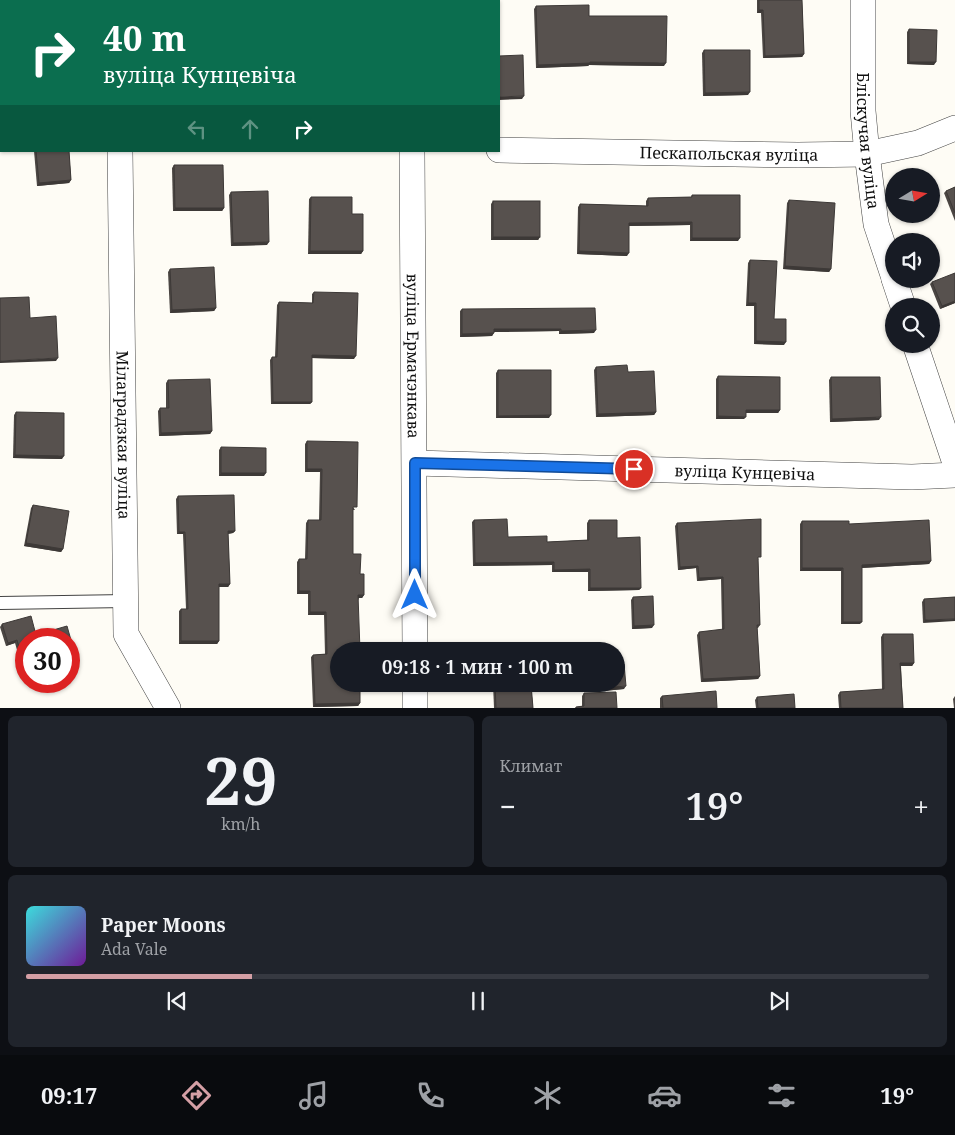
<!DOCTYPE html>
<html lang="ru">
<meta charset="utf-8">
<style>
:root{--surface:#171b24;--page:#20242c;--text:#f1f3f6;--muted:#9ea1a6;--line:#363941;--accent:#d49fa5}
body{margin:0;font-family:"Noto Serif",serif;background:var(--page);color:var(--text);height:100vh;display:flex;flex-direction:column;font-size:19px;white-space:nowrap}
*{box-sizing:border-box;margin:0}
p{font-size:16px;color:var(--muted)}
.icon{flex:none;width:28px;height:28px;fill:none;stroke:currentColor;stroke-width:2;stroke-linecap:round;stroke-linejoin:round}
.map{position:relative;height:708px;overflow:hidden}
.details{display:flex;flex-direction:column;gap:8px;padding:8px;background:#0d0f14;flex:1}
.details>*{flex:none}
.hud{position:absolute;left:0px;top:0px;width:500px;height:152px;box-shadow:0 1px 4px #0004;background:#0b6e4f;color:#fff;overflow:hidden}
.needle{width:32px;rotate:79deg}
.tools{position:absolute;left:885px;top:168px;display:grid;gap:10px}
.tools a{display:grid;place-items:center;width:55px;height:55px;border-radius:50%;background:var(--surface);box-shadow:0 1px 4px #0004;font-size:25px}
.speed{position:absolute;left:15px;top:628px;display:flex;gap:10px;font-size:25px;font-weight:700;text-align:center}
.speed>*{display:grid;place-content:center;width:65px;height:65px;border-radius:50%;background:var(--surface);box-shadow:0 1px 4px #0004;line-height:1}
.speed .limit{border:8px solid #d22;background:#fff;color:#111}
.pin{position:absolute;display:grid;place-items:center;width:42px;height:42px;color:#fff;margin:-21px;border:2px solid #fff;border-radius:50%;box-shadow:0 1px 5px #0007}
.me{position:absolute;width:55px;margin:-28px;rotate:0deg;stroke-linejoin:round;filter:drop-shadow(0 0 4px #0008)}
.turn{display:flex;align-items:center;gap:18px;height:105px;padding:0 20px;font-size:22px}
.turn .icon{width:65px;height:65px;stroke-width:2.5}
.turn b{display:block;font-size:35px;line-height:42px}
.lanes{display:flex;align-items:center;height:48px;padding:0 20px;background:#0003;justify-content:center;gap:25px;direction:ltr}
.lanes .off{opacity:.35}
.big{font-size:38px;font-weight:600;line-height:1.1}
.details .card{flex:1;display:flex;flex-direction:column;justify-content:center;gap:8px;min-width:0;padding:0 18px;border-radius:8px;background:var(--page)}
.details .dial{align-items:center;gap:0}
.dial b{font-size:65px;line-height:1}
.song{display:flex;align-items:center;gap:15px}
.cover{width:60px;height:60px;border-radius:8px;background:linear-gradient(135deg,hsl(180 70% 55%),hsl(280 70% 35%))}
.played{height:5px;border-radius:2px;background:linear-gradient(90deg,var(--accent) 25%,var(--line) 25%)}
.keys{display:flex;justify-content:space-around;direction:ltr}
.heat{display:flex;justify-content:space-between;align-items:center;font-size:28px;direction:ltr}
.details .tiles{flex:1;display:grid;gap:8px;grid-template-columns:1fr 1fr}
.card:last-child{grid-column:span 2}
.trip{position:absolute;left:330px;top:642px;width:295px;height:50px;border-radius:25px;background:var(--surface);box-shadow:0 1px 4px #0004;font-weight:600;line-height:50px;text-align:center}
.menu{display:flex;height:80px;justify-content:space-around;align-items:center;background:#090b0e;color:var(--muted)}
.menu .icon{width:35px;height:35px}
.menu .on{color:var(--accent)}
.menu b{font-size:22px;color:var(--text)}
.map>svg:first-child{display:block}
</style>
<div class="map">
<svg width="955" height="708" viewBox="0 0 955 708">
<rect width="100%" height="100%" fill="#fefcf5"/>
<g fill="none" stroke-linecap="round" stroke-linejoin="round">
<!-- service casing -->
<g stroke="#434343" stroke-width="14">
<path id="service" d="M0,603L126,601"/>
</g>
<!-- minor casing -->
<g stroke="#434343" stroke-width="26">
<g id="minor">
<path id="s1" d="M863,0V111L867,154L876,224L894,278"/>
<path d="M119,1V0"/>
<path d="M0,105H1"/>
<path id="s2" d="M499,150L798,155L867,154L918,143L955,128"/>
<path id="s3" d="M120,151L126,634L168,708"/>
<path id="s4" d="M412,151L415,651"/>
<path d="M894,279L903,306"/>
<path d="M915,344L955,463"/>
<path id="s5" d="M415,463L912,477L955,475"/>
<path d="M415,684V708"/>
</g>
</g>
<!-- service -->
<use href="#service" stroke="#fff" stroke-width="12"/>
<!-- minor -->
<use href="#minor" stroke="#fff" stroke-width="25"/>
</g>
<!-- wall -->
<g fill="#4b4643">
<path d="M757,0H802L804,54L802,57L763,58L761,13H757Z"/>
<path d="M536,6L589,16L664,66L589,65L588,66L536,68L534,9Z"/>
<path d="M909,29L934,65L907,64V32Z"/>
<path d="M704,50L748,95L703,96L702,53Z"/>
<path d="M34,151H69L71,180L69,183L37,186Z"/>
<path d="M174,165L224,208L222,211H173L172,168Z"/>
<path d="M955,187V221L944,193L946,191Z"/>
<path d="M231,192L267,245L231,246L229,195Z"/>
<path d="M692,195L738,241H690V225L629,226L627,256L577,254L578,207L580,204L646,206V201L648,198L691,197Z"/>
<path d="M311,197L352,214L363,251L361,254H308L309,199Z"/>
<path d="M789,200L831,269L829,272L783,269L787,203Z"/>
<path d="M493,201L540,237L538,240H491V204Z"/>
<path d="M750,260L774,319L784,345L754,344V306H746L748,263Z"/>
<path d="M170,269L216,308L214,311L170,313L168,272Z"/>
<path d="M932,282L955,303L940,309L930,284Z"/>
<path d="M314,292L354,359L312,358V402L310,404H271L270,360L272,357H275L277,305L279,302L312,303V294Z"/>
<path d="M462,309L594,333L559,334V331L494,332L492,336L460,337V311Z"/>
<path d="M596,367L628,372L656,412L654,415L596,417L594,370Z"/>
<path d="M498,370L549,418H496V373Z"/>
<path d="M718,376L780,410L778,413H746L744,419H716V379Z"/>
<path d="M831,377L879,420L830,422L829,380Z"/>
<path d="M168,380L212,431L210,434L159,436L158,411L160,408H166V383Z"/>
<path d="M16,412L62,459L13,458L14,415Z"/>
<path d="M307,441L355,510H353V554L360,574L364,595L362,598H359L339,651L373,688L371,691H360V703L358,706L313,707L311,657L313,655L325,654L324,615H308V594H297V562L299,559H305L306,523L308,520H319L320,472H305V444Z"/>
<path d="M221,447L264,476H219V450Z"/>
<path d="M178,496L235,531L233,533L228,534L230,584L228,587H219V641L217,644H179V611L181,609H186L183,534H177L176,499Z"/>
<path d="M33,505L63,549L61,552L24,546L31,508Z"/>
<path d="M474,520L508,537L547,542L587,540V523L589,520L617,538L641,588L639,590L588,591V572H552V565L473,566L472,522Z"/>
<path d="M802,521L849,524L931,561L929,564L862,568L860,624H841V571H800V524Z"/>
<path d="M677,523L759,560H758L760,625L758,628H757L760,676L758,679L701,682L697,635L699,632L722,630L721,579L697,581L696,568L678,570L675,526Z"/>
<path d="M633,597L652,628L632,629L631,600Z"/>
<path d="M955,597L923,623L922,602L924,599Z"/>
<path d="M2,624L36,635L78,665L76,667L26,639V681L15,643L6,646L0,627Z"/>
<path d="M883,634L914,663L912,666H901L903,708H839L838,695L840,692L882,690L881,637Z"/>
<path d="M493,684H531L533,708H494Z"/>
<path d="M602,684H616L624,689L603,691Z"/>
<path d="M584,693L617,708H575L576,707L582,706V696Z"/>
<path d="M662,696L717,708H660V698Z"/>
<path d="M955,696V708H954L953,699Z"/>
<path d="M757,697L795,708H756L755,700Z"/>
</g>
<!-- shaded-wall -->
<g fill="#3d3937">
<path d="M759,10H763L761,13H757Z"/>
<path d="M804,54L802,57L763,58L765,56Z"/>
<path d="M590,62L666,63L664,66L589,65L588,66L536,68L538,65Z"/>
<path d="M909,62H936L934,65L907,64Z"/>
<path d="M750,92L748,95L703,96L705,93Z"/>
<path d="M524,96L522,99L499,100V97Z"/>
<path d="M71,180L69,183L37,186L39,183Z"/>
<path d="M175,208H224L222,211H173Z"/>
<path d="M692,222L690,225L627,226L629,223Z"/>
<path d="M493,237H540L538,240H491Z"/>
<path d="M692,238H740L738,241H690Z"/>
<path d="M269,242L267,245L231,246L233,243Z"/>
<path d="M310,251H363L361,254H308Z"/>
<path d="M579,251L629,253L627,256L577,254Z"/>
<path d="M785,266L831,269L829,272L783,269Z"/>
<path d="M955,301V303L940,309L942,306Z"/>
<path d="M748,303H756L754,306H746Z"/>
<path d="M216,308L214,311L170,313L172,310Z"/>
<path d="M494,329H561L559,331L492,332Z"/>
<path d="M596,330L594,333L559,334L561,331Z"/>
<path d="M494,333L492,336L460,337L462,334Z"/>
<path d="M756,341L786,342L784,345L754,344Z"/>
<path d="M312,355L356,356L354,359L310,358Z"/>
<path d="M58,358L56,361L0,363V361Z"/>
<path d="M273,402H312L310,404H271Z"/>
<path d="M746,410H780L778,413H744Z"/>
<path d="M656,412L654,415L596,417L598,414Z"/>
<path d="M551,415L549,418H496L498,416Z"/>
<path d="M718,416L746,417L744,419H716Z"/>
<path d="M881,417L879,420L830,422L832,419Z"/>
<path d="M212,431L210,434L159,436L161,433Z"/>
<path d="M15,455L64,456L62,459L13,458Z"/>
<path d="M307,469H322L320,472H305Z"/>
<path d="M221,473H266L264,476H219Z"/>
<path d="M228,531H235L233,533L226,534Z"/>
<path d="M179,532H185L183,534H177Z"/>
<path d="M26,543L63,549L61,552L24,546Z"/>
<path d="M931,561L929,564L860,568L862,565Z"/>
<path d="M554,562L552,565L473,566L475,563Z"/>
<path d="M698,566L696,568L678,570L680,567Z"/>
<path d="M802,568H843L841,571H800Z"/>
<path d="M590,569L588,572H552L554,570Z"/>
<path d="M723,577L721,579L697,581L699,578Z"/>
<path d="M219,584H230L228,587H217Z"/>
<path d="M590,588H641L639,590L588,591Z"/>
<path d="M299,591H310L308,594H297Z"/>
<path d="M358,595H364L362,598H356Z"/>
<path d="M310,612H326L324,615H308Z"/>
<path d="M955,619V621L923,623L925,620Z"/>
<path d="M843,622H862L860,624H841Z"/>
<path d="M654,625L652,628L632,629L634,626Z"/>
<path d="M17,640L15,643L6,646L8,643Z"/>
<path d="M181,641H219L217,644H179Z"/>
<path d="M900,663H914L912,666H898Z"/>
<path d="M78,665L76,667L69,669V667Z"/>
<path d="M760,676L758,679L701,682L703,679Z"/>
<path d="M626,686L624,689L603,691L605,688Z"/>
<path d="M373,688L371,691H358L360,689Z"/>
<path d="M360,703L358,706L313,707L315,704Z"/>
</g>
<!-- building -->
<g fill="#57514e" stroke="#3d3937">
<rect x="8" y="0" width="64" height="1"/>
<path d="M194,0H217V1H195Z"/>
<path d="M759,0H802L804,54L765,56L763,10H759Z"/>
<path d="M589,5V16H667L666,63L590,62V63L538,65L536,6Z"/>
<path d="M909,29L937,30L936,62H909Z"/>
<path d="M704,50H750V92L705,93Z"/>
<path d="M523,55L524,96L499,97V56Z"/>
<path d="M36,151H69L71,180L39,183Z"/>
<path d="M174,165H223L224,208H175Z"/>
<path d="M955,187V213L946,191Z"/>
<path d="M268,191L269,242L233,243L231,192Z"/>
<path d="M692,195H740V238H692V222L629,223V253L579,251L580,204L648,206V198L692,197Z"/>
<path d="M311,197H352V214H363V251H310Z"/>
<path d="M789,200L835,203L831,269L785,266Z"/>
<rect x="493" y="201" width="47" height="36"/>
<path d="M750,260L777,261L774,319H786V342L756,341V303H748Z"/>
<path d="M214,267L216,308L172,310L170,269Z"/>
<path d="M955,273V301L942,306L932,282Z"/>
<path d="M314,292L358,293L356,356L312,355V402H273L272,357H277L279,302L313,303Z"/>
<path d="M29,297L30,318L56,316L58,358L0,361V298Z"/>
<path d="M595,308L596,330L561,331V329H494V333L462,334V309Z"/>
<path d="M627,365L628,372L654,371L656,412L598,414L596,367Z"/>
<path d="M498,370H551V415L498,416Z"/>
<path d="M718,376L780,377V410H746V417L718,416Z"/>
<path d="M831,377H880L881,417L832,419Z"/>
<path d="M210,379L212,431L161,433L160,408H169L168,380Z"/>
<path d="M16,412L64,413V456L15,455Z"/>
<path d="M307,441L358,442L357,507H353V554H361L360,574H364V595H358L360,651H339V684H372L373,688L360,689V703L315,704L313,655L327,654L326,612H310V591H299V559H307L308,520H321L322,469H307Z"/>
<path d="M221,447L266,448V473H221Z"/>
<path d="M234,495L235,531H228L230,584H219V641H181V609H188L185,532H179L178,496Z"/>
<path d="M33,505L69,511L63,549L26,543Z"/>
<path d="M507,519L508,537L547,536V542L589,540V520H617V538L640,537L641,588H590V569L554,570V562L475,563L474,520Z"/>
<path d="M761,519V557H758L760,625H757L760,676L703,679L699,632L724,629L723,577L699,578L698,566L680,567L677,523Z"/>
<path d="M929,520L931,561L862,565V622H843V568H802V521H849V524Z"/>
<path d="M653,596L654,625L634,626L633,597Z"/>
<path d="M955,597V619L925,620L924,599Z"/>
<path d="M31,616L36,635L67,626L78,665L69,667V639H26V673L17,640L8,643L2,624Z"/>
<path d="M883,634H913L914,663H900L903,708H841L840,692L884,689Z"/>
<path d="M616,664H624L626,686L605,688L604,684H616Z"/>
<path d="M495,684H531L533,708H496Z"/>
<path d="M716,691L717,708H663L662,696Z"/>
<path d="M616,692L617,708H576V707L584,706V693Z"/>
<path d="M794,694L795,708H758L757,697Z"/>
</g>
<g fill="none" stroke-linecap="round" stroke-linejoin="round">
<!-- route casing -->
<g stroke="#114b97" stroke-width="12">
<path id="route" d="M415,595V463L634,469"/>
</g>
<!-- route -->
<use href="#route" stroke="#1a73e8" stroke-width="9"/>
</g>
<g text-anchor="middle" stroke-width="5" stroke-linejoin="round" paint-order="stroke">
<!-- street labels -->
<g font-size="16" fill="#101010" stroke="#fff">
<text dy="6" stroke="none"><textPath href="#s1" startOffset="141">Бліскучая вуліца</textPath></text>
<text dy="6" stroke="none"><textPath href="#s2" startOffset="230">Пескапольская вуліца</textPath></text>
<text dy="6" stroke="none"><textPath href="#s4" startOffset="205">вуліца Ермачэнкава</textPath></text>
<text dy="6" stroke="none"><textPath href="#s3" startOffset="284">Мілаградзкая вуліца</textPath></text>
<text dy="6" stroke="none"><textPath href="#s5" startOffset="330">вуліца Кунцевіча</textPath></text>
</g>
</g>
</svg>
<div class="tools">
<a><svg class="needle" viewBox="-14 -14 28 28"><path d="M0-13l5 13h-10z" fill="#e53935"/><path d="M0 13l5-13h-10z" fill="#9ea1a6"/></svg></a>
<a><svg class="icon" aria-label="sound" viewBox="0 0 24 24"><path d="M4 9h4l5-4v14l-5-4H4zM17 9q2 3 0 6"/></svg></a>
<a><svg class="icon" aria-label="search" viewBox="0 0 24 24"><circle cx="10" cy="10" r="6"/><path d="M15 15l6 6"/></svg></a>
</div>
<div class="speed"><div class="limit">30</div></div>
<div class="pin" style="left:634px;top:469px;background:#d93025"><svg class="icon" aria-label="arrive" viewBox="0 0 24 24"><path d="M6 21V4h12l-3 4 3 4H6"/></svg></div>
<svg class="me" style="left:415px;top:595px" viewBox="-20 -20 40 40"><path d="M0-17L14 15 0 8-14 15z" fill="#1a73e8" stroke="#fff" stroke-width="4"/></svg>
<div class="trip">09:18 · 1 мин · 100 m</div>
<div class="hud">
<div class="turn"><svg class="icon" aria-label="right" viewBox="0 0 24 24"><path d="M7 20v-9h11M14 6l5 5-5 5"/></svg><div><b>40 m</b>вуліца Кунцевіча</div></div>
<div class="lanes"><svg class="icon off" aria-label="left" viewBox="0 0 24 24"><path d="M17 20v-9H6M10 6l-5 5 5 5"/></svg><svg class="icon off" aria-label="ahead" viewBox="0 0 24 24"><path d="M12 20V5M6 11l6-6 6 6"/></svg><svg class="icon" aria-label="right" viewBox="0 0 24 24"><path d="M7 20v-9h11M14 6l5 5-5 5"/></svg></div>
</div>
</div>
<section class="details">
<div class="tiles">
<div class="card dial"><b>29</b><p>km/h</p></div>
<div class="card"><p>Климат</p>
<div class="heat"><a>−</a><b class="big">19°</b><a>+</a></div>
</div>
<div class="card">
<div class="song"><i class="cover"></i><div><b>Paper Moons</b><p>Ada Vale</p></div></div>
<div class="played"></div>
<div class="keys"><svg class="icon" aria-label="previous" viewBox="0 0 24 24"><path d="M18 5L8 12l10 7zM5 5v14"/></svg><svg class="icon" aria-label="pause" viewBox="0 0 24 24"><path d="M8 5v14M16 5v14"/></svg><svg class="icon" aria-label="next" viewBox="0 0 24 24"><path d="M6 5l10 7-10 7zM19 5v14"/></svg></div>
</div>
</div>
</section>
<nav class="menu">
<b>09:17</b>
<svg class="icon on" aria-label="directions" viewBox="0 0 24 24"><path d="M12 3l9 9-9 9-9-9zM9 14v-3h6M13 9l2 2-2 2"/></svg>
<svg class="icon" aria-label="music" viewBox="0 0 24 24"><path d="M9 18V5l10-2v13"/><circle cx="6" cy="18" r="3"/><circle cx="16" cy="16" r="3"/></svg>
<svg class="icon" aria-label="phone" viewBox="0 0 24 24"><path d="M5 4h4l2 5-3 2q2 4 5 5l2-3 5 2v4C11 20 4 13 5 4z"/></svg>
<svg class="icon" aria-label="climate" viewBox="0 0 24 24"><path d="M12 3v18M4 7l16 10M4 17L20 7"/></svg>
<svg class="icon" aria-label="car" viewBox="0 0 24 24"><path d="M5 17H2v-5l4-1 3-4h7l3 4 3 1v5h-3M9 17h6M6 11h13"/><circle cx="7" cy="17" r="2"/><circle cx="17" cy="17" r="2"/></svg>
<svg class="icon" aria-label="filters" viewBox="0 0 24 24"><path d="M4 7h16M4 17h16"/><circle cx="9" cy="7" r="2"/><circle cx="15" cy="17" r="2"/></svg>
<b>19°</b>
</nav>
